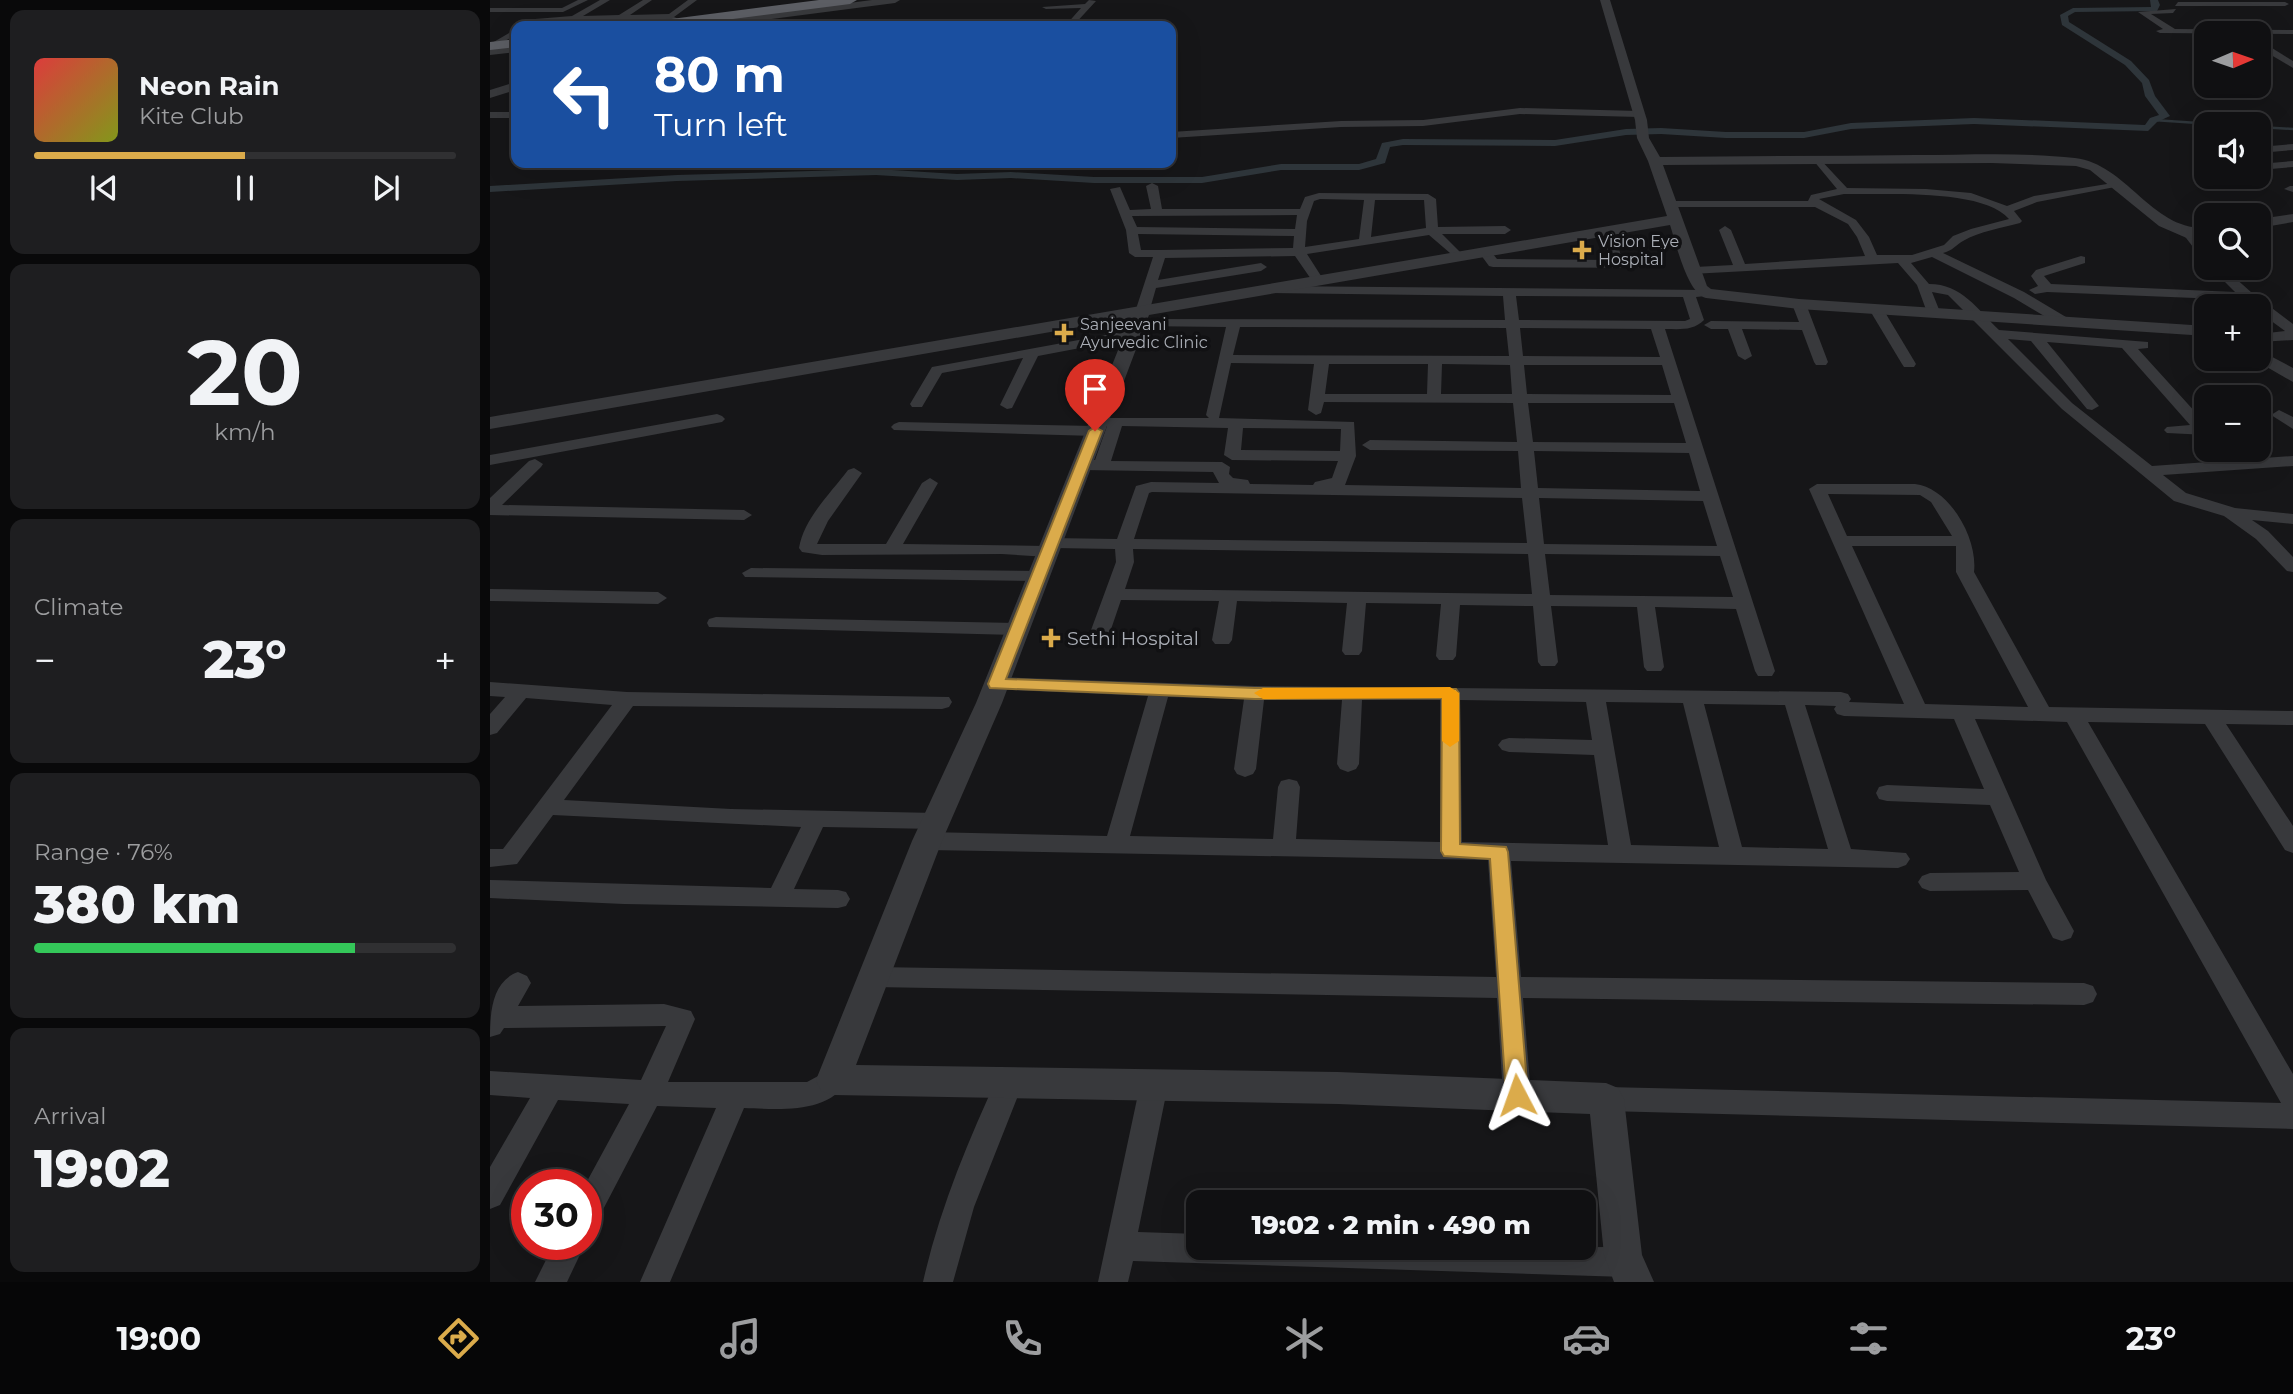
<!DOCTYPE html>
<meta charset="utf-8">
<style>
:root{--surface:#101012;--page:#1e1e20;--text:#f1f3f6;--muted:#9c9d9f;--line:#303032;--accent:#dbab4b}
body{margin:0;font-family:Montserrat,sans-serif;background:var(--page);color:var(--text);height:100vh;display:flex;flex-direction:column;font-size:26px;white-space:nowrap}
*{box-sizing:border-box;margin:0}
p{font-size:23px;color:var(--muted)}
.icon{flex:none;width:38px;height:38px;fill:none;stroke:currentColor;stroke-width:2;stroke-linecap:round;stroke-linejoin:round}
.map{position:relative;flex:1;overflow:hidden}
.panel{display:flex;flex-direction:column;gap:10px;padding:10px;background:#09090a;width:490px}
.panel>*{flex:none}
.guide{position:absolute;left:21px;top:21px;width:665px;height:147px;border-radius:14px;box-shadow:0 7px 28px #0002,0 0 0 2px var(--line);background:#1a4fa0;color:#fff;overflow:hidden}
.needle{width:46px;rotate:88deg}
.fabs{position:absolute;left:1704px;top:21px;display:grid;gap:14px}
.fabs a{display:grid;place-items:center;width:77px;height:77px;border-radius:14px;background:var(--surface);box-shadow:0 7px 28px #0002,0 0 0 2px var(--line);font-size:35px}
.speed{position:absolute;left:21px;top:1169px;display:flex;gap:14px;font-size:35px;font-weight:700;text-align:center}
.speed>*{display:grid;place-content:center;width:91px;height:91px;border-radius:50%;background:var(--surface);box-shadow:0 7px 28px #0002,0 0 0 2px var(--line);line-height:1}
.speed .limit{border:10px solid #d22;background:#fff;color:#111}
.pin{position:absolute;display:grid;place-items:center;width:60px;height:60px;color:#fff;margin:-72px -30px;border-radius:50% 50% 50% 0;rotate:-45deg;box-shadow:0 0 7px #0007}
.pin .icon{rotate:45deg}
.me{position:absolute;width:77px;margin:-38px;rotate:356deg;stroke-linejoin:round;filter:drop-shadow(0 0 5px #0008)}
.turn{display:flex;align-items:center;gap:24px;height:147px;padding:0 28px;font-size:32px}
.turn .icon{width:91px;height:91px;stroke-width:2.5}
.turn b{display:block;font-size:49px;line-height:60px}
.big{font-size:52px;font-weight:800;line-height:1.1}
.panel .tile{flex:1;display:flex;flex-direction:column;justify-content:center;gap:10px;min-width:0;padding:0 24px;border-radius:14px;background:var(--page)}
.panel .dial{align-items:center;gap:0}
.dial b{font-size:91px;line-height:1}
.song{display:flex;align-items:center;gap:21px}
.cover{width:84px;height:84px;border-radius:10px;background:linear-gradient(135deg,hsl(0 70% 55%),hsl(70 70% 35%))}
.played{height:7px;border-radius:4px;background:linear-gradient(90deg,var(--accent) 50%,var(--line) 50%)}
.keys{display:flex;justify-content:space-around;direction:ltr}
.heat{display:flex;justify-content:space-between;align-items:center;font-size:38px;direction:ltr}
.charge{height:10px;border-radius:5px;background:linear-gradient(90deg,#34c759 76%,var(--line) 0)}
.trip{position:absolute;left:696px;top:1190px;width:410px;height:70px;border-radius:14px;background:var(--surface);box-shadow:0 7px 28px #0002,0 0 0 2px var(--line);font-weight:800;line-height:70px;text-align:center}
.tab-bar{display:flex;height:112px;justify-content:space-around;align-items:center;background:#060607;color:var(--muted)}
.tab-bar .icon{width:49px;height:49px}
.tab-bar .active{color:var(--accent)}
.tab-bar b{font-size:32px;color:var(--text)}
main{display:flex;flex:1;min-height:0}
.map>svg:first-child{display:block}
</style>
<main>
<section class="panel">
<div class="tile">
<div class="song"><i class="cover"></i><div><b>Neon Rain</b><p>Kite Club</p></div></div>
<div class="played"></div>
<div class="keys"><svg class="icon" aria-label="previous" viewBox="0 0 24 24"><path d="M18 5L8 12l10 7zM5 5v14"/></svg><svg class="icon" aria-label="pause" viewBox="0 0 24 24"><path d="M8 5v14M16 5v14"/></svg><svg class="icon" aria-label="next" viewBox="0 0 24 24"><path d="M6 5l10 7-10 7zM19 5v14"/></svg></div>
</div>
<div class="tile dial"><b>20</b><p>km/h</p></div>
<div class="tile"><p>Climate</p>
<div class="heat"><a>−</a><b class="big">23°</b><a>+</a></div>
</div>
<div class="tile"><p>Range · 76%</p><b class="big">380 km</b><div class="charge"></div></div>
<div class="tile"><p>Arrival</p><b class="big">19:02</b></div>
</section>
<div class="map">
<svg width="1803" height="1282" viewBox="0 0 1803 1282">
<rect width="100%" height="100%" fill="#161618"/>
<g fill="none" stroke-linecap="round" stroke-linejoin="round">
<!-- stream -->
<g stroke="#2e353a" stroke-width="2.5">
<path d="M1663,120L1723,124"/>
<path d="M1769,127L1803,129"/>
</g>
<!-- canal -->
<path fill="#2e353a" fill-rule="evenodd" d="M1660,0H1668L1670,5L1667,11L1585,12L1578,16L1579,22L1641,61L1659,80L1665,96L1680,116L1667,122L1658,131L1484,124L1361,129L1314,138H1236L1171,134L1136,135L1065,146L913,145L900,147L895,163L869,170H791L712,183H604L521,178L467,180L386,175L187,181L0,192V186L187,175L386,169L467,174L521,172L604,177H712L791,164H869L886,159L892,143L913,139L1065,140L1136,129L1171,128L1236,132H1314L1361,123L1484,118L1655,125L1660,118L1669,115L1655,96L1652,83L1635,65L1572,25L1570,15L1583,8L1661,7Z"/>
<!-- minor -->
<g fill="#38393c" fill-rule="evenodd">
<path d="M88,0H98L73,12H0V8H72Z"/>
<path d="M110,0H120L93,16L129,15L153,0H162L140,15L179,14L198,0H207L184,17L191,20L187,22L174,19L49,21L45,19L82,16Z"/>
<path d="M599,0L606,1L583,26H575L591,8L556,9L552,7L595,4Z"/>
<path d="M1688,2H1795L1799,4L1795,6H1685Z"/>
<path d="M1686,9L1683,13L1661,14L1685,29L1803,30V34L1670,33L1666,31L1673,29L1648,12Z"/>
<path d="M26,29V34L9,45L2,43Z"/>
<path d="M1776,48H1782L1803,61V68L1776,52Z"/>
<path d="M1030,108L1149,111L1154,114L1149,117L1030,114L933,126L851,127L681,138V132L851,121L933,120Z"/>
<rect x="0" y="112" width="26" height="6"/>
<path d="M1803,144V150L1769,153V147Z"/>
<path d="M1328,157L1357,188L1436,189L1481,193L1517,206L1544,196L1629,182V186L1625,187L1547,202L1524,211L1532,221L1530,223C1512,228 1490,231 1473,241C1466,245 1462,251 1453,253L1534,292L1581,320V326H1571L1524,298L1442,257L1421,263L1439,284C1472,284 1487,309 1509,330L1658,342V348L1648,349L1717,425V435L1677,433L1674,430L1677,427L1700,425L1632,348L1557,342L1609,406L1602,410L1597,409L1541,341L1518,339L1582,403L1662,466L1803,456V466L1673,475L1696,493L1745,508L1803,514V524L1762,520L1778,531L1803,557V572L1797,571L1766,539L1734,516L1684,501L1572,409L1458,295L1442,292L1450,312L1443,316L1438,315L1427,285L1408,263L1201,274V268L1205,267L1243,265L1229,230L1235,226L1241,230L1255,264L1375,256L1367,237L1358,224L1325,207H1181L1175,204L1181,201H1318L1321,195L1347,189L1323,160ZM1354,194C1393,195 1493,188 1519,219L1481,229L1463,236L1454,245L1422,255H1387L1379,237L1366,220L1329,199Z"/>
<path d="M1803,161V167L1769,170V164Z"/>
<path d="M662,183L668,186L672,209H810L815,197L829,193L938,194L946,199L948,227L1015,226L1021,230L1015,234H952L973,255L967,259L939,235L817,254L833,279L827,283L823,282L805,256L675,258L668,280L771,263L777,267L771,271L666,288L660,309L653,313L646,309L663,257H645L639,253L636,230L620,189L630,187L640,210L661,209L656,186ZM830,199L874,200L869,239L815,247L817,221L824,201ZM885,200H934L936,228L881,237ZM807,215L805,229L647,227L642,216ZM648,234L804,236L803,248L670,250H651Z"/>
<path d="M1800,186H1803V192L1794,189Z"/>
<path d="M1114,229L1126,238L1132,260H1161L1167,264L1161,268L1003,267L999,266L988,251L998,248L1007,259L1120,260L1114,239L1108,233Z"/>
<path d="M1699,230C1711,235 1717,248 1717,261L1713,260L1693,234Z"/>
<path d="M1591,256L1595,257V263L1554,276L1561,284L1745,292L1721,268H1734L1762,293L1803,324V340L1769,342V334L1795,331L1769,312V306H1762L1754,300L1557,292L1545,294L1539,290L1548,286L1541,276L1546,270Z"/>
<path d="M776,286L1216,290V296L1206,297L1214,320C1203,331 1190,329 1175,329L1285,671L1282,676H1268L1265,671L1246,609L1165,607L1174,667L1171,671H1157L1154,667L1147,607L1061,606L1068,662L1065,666H1051L1048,662L1043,606L970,605L966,656L963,660H949L946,656L951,604L876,603L872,651L869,655H855L852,651L857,603L747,601L742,640L739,644H725L722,640L729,601L631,600L617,641L614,645H600L597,641L626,562L625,549L564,548L567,552L564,556L558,557L512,554L332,555L312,552L309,548C314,518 341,493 358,470L364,468L372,473L338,521L327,544H396L432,483L440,478L448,483L413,544L555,546L552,543L555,539L561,538L627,539L646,486L661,482L729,483L723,472L592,470L584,465L592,460H605L617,426L604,424L601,421L604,418H719L716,415L736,327L648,326L641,322L643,319L1015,320L1013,296L771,293V287ZM1026,296L1193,297L1200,319L1195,321L1029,320ZM750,327L1016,328L1019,356L743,355ZM1030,328L1161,329L1170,357L1033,356ZM741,363L824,364L818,410L826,415L831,413L834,402L1023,403L1027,442L880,440L872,445L880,450L1028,451L1031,488L855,485L866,456L864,422L729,418ZM839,364H938L937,394H835ZM952,364L1020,365L1022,394H951ZM1034,365H1172L1181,395L1037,394ZM1038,403H1184L1196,443L1043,442ZM632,426L738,428L734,455L742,460L848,461L842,478L825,482L823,485L760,484L758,480L743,478L739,474L740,467L732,462L621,461ZM753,428L851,429L850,451L751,450ZM1044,451L1199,453L1210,491L1048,488ZM662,492L1032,498L1037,543L644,539L659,493ZM1049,498L1213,501L1227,546L1054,544ZM643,549L1038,554L1042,594L635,589L644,562ZM1055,554L1230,556L1243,597L1060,595Z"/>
<path d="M1309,300L1316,304L1338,362L1336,365H1326L1324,362L1312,330L1252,329L1262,356L1255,360L1248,356L1238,329H1221L1214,325L1221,321L1309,322L1302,304Z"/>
<path d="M1386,305L1393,309L1426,364L1424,367H1414L1412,364L1379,309Z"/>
<path d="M643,330L650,334L648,337L548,356L522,408L517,409L510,405L533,358L452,373L432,407H422L420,404L442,367Z"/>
<path d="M1789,410L1803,417V429L1781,415Z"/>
<path d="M227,414L232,416L235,419L232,422L0,465V455Z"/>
<path d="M409,422L605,426L613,431L605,436L404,430L401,427L404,424Z"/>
<path d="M45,459L53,464L51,467L12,505L254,510L262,515L254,520L0,515V498L39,461Z"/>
<path d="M1327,484H1425C1460,488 1488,539 1484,572L1559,707L1803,711V725L1736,724L1803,826V853L1795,850L1715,724L1598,722L1803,1074V1129L1116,1111L1106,1108L1102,1099L1106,1090L1116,1087L1791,1103L1577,722L1485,719L1556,880L1584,931L1581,938L1572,941L1563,938L1538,890L1440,891L1432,888L1428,882L1432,876L1440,873L1529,872L1500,805L1397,801L1389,799L1386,793L1389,787L1397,785L1494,789L1464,719L1354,716L1347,714L1344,709L1346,706L1315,705L1361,849L1416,853L1420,859L1416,865L1408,868L1021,861L1031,977L1594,983L1603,986L1607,994L1603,1002L1594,1005L1033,998L1041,1095L1037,1104L1027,1107L1017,1104L1013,1095L1007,998L384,987L375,984L371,977L375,970L384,967L1006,977L998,860L437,850L429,847L426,841L429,835L437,832L617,836L658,696L499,689L496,684L499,679L506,677L765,686L1351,692L1358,694L1361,699L1359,702L1414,704L1319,489ZM1338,494L1430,495L1441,502L1462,536H1357ZM1362,546H1466V572L1538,707L1435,704ZM678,697L754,699L744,769L747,774L755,777L763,774L766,769L774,700H852L847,764L850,769L858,772L866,769L869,764L872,700H950V842L806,839L810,787L807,781L799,779L791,781L788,787L783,839L640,836ZM970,700L1096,702L1102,740L1019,738L1012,740L1008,745L1012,750L1019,752L1104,755L1118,845L972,842ZM1116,702L1193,703L1229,847L1141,845ZM1214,704L1295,705L1338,849L1252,847Z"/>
<path d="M261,568L548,571L557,576L548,581L255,577L252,573Z"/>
<path d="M0,589L168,592L177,598L168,604L0,601Z"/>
<path d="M226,617L526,623L536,629L526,635L219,627L217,623L219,619Z"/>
<path d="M0,682L137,692L459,697L462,702L459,707L452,709L143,706L74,800L241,809L447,813L455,815L458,821L455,827L447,829L333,827L304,889L348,890L356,892L360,899L356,906L348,908L134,904L0,898V880L281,888L311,827L63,815L27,864L0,867V849H13L122,705L36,698L7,733L0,735V714L15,697L0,696Z"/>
<path d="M28,972L37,976L41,983L28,1006L174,1004L201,1011L205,1019L178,1082H317L343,1068L353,1071L357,1080C340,1115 286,1109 254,1108L180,1282H150L226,1108L167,1106L106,1223L96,1227L95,1185L139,1104L68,1100L10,1205L0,1209V1167L40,1098L0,1095V1071L151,1080L176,1026L14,1028L10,1034L0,1037C0,1013 2,981 28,972Z"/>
<path d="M519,1071L529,1074L533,1083L484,1207L463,1282H433C449,1210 478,1141 509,1074Z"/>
<path d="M664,1073L674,1076L678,1085L648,1232L709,1234V1248L1136,1247L1147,1251L1151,1262L1147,1273L1136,1277L643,1261L638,1282H608L650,1085L654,1076Z"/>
<path d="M64,1244H95L77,1282H45Z"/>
</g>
<!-- tertiary -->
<g fill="#38393c" fill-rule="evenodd">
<path d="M382,0H410L405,3L227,26H200L205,23Z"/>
<path d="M1110,0H1120L1157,120L1159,138L1170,157C1255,156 1340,156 1425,155C1478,155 1532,152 1585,158C1637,164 1662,231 1717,228V238L1699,239L1669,226L1600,170L1586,166L1502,163L1173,165L1217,286L1221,289L1309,299L1717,326V336L1309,309L1216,298C1197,293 1186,243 1180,225L659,315L512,703L452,841L366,1065L848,1072L1116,1083L1128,1088L1134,1099L1152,1255L1164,1282H1124L1114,1255L1100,1114L848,1104L343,1095L331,1091L326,1080L422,841L486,703L641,318L0,429V417L1177,216L1158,161L1147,138L1145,120Z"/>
<path d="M185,18L190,21L189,23L135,26L140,23Z"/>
<path d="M26,46V52L0,55V49Z"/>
<path d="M26,82V90L0,98V90Z"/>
<path d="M1803,214V222L1769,228V219Z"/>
<path d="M1769,350L1803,368V382L1763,359H1769Z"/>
</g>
<!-- trunk -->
<g fill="#5c5e64" fill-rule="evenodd">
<path d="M329,0H367L360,4L188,26H151L158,22Z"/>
<path d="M26,39V47L0,50V42Z"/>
</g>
</g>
<!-- route -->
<path fill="#dbab4b" stroke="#8e6f31" stroke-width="2" d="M605,427L612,431L516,679L765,688L966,689L969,693L970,844L1016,847L1018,852L1038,1095L1035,1102L1027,1105L1019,1102L1016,1095L1000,859L954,856L951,851L952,698L765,699L500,688L498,684L599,431Z"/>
<!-- slow -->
<path fill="#f59e0b" d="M960,687L969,693V741L960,747L952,741V698L773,699L764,693L773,688Z"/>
<!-- markers -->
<g fill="#dbab4b" stroke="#111113" stroke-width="2.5">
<path d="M1088.5 239.5h7v7h7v7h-7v7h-7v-7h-7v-7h7z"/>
<path d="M570.5 322.5h7v7h7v7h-7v7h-7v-7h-7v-7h7z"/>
<path d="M557.5 627.5h7v7h7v7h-7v7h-7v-7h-7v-7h7z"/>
</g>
<g text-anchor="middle" stroke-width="7" stroke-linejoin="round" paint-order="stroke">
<!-- far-poi labels -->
<g font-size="16" fill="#aaaeb6" stroke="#111113" text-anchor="start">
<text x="1108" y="247">Vision Eye<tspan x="1108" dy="18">Hospital</tspan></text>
<text x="590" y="330">Sanjeevani<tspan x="590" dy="18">Ayurvedic Clinic</tspan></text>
</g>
<!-- poi labels -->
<g font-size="19" fill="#aaaeb6" stroke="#111113" text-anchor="start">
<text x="577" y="645">Sethi Hospital</text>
</g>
</g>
</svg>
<div class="fabs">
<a><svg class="needle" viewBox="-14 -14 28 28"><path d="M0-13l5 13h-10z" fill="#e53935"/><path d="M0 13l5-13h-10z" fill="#9c9d9f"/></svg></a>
<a><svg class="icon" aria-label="sound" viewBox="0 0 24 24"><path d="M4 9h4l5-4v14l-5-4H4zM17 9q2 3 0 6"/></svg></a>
<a><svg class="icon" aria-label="search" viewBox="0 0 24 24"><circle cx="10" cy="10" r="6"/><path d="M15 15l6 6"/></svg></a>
<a>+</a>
<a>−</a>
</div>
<div class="speed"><div class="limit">30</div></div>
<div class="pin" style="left:605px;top:431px;background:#d93025"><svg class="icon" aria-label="arrive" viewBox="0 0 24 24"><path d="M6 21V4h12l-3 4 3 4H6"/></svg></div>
<svg class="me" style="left:1027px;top:1095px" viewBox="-20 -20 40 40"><path d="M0-17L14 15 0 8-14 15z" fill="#dbab4b" stroke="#fff" stroke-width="4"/></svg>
<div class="trip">19:02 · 2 min · 490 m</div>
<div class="guide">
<div class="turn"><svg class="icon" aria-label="left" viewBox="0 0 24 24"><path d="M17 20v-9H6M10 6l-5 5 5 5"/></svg><div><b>80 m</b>Turn left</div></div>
</div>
</div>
</main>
<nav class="tab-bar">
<b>19:00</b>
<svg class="icon active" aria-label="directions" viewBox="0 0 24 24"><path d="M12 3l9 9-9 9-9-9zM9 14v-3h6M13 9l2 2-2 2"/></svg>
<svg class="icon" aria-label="music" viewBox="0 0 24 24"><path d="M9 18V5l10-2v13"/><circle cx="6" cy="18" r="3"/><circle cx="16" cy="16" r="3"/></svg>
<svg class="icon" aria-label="phone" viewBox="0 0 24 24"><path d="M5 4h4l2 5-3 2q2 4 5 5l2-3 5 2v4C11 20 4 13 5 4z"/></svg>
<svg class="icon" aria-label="climate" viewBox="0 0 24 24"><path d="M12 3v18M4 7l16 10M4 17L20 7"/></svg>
<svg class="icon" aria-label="car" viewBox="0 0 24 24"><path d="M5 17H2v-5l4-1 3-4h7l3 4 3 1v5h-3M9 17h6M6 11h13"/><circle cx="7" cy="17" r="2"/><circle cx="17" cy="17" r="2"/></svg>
<svg class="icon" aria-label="filters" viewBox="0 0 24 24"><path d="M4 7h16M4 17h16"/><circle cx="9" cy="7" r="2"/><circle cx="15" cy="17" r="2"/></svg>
<b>23°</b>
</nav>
